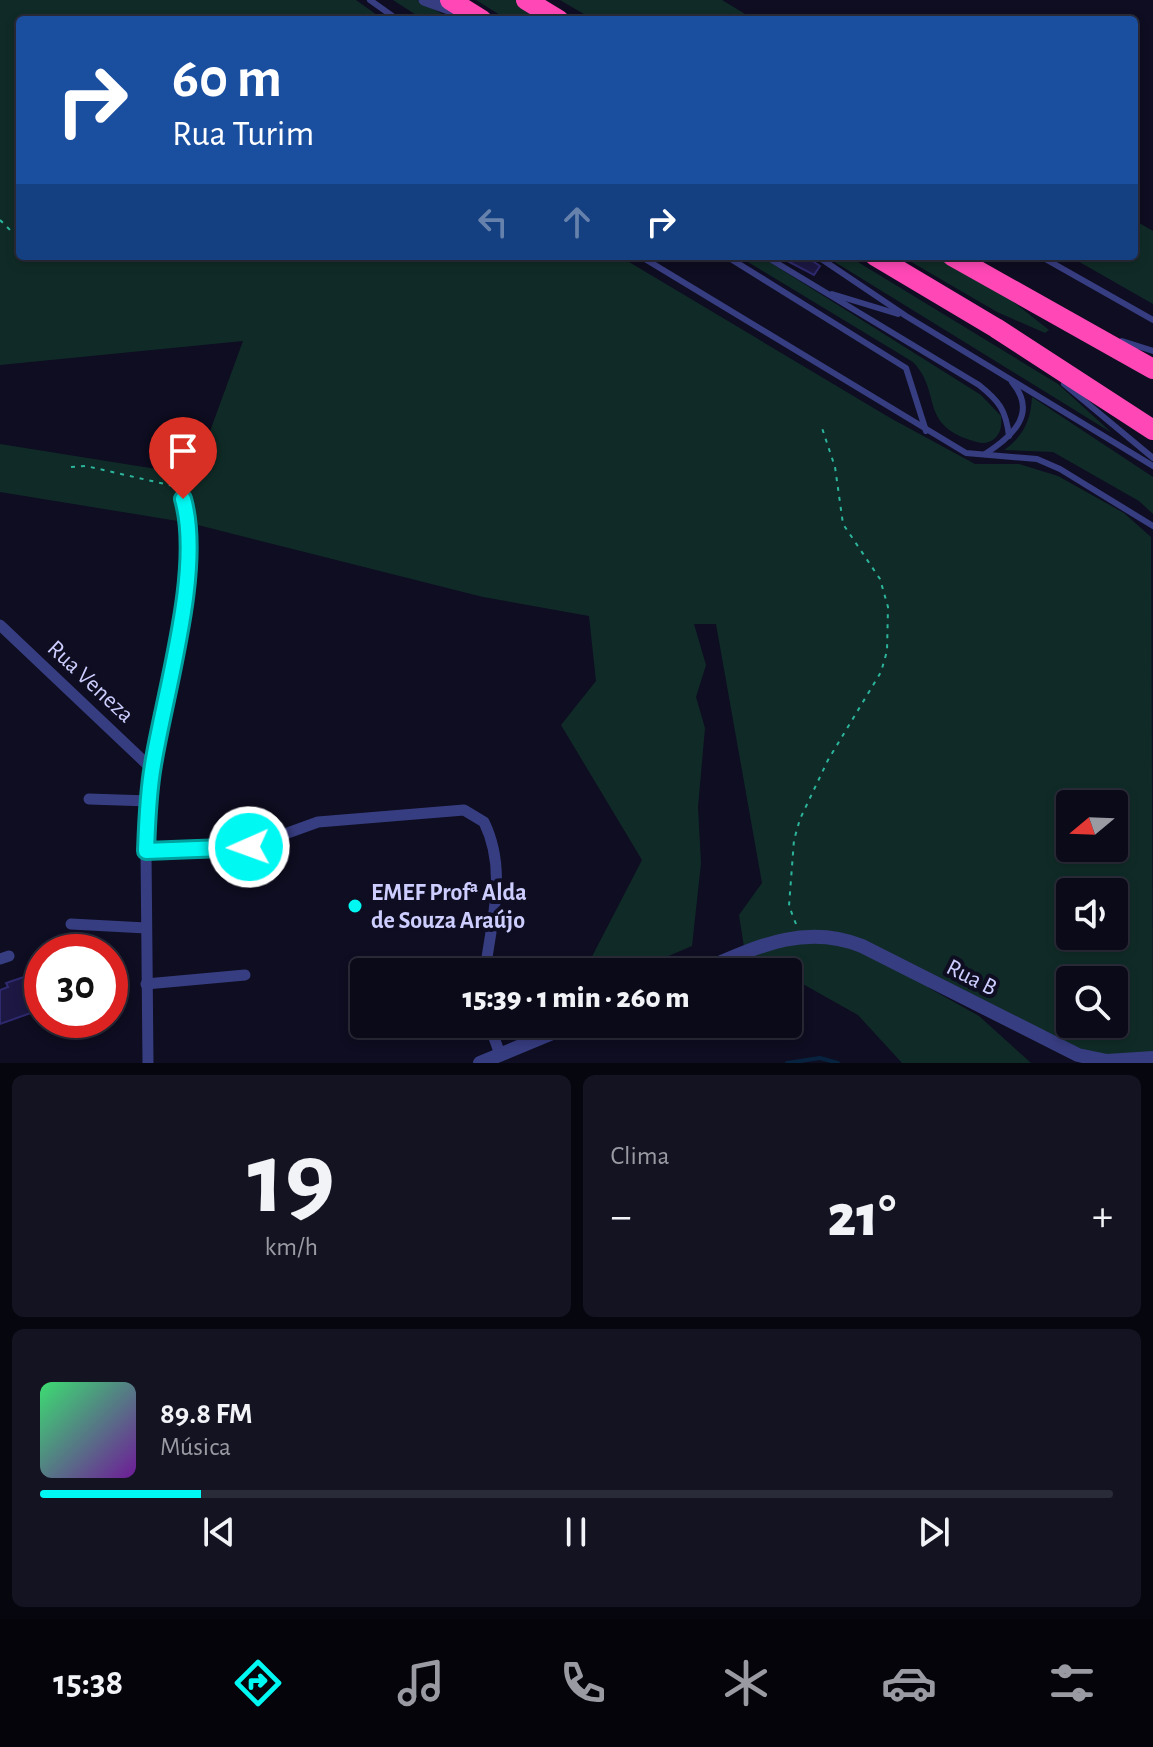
<!DOCTYPE html>
<html lang="pt">
<meta charset="utf-8">
<style>
:root{--surface:#0a0a19;--page:#131322;--text:#f1f3f6;--muted:#999aa2;--line:#2a2b38;--accent:#00f8f3}
body{margin:0;font-family:"Alegreya Sans",sans-serif;background:var(--page);color:var(--text);height:100vh;display:flex;flex-direction:column;font-size:30px;white-space:nowrap}
*{box-sizing:border-box;margin:0}
p{font-size:26px;color:var(--muted)}
.icon{flex:none;width:44px;height:44px;fill:none;stroke:currentColor;stroke-width:2;stroke-linecap:round;stroke-linejoin:round}
.map{position:relative;height:1063px;overflow:hidden}
.details{display:flex;flex-direction:column;gap:12px;padding:12px;background:#06060e;flex:1}
.details>*{flex:none}
.hud{position:absolute;left:16px;top:16px;width:1122px;height:244px;border-radius:8px;box-shadow:0 4px 12px #0003,0 0 0 2px var(--line);background:#1a4fa0;color:#fff;overflow:hidden}
.needle{width:52px;rotate:251deg}
.fabs{position:absolute;left:1056px;top:790px;display:grid;gap:16px}
.fabs a{display:grid;place-items:center;width:72px;height:72px;border-radius:8px;background:var(--surface);box-shadow:0 4px 12px #0003,0 0 0 2px var(--line);font-size:40px}
.speed{position:absolute;left:24px;top:934px;display:flex;gap:16px;font-size:40px;font-weight:700;text-align:center}
.speed>*{display:grid;place-content:center;width:104px;height:104px;border-radius:50%;background:var(--surface);box-shadow:0 4px 12px #0003,0 0 0 2px var(--line);line-height:1}
.speed .limit{border:12px solid #d22;background:#fff;color:#111}
.pin{position:absolute;display:grid;place-items:center;width:68px;height:68px;color:#fff;margin:-82px -34px;border-radius:50% 50% 50% 0;rotate:-45deg;box-shadow:0 0 8px #0007}
.pin .icon{rotate:45deg}
.me{position:absolute;width:88px;margin:-44px;rotate:268deg;stroke-linejoin:round;filter:drop-shadow(0 0 6px #0008)}
.turn{display:flex;align-items:center;gap:28px;height:168px;padding:0 24px;font-size:36px}
.turn .icon{width:104px;height:104px;stroke-width:2.5}
.turn b{display:block;font-size:56px;line-height:68px}
.lanes{display:flex;align-items:center;height:76px;padding:0 24px;background:#0003;justify-content:center;gap:40px;direction:ltr}
.lanes .off{opacity:.35}
.big{font-size:60px;font-weight:800;line-height:1.1}
.details .tile{flex:1;display:flex;flex-direction:column;justify-content:center;gap:12px;min-width:0;padding:0 28px;border-radius:12px;background:var(--page)}
.details .dial{align-items:center;gap:0}
.dial b{font-size:104px;line-height:1}
.song{display:flex;align-items:center;gap:24px}
.cover{width:96px;height:96px;border-radius:12px;background:linear-gradient(135deg,hsl(140 70% 55%),hsl(280 70% 35%))}
.played{height:8px;border-radius:4px;background:linear-gradient(90deg,var(--accent) 15%,var(--line) 15%)}
.keys{display:flex;justify-content:space-around;direction:ltr}
.heat{display:flex;justify-content:space-between;align-items:center;font-size:44px;direction:ltr}
.details .tiles{flex:1;display:grid;gap:12px;grid-template-columns:1fr 1fr}
.tile:last-child{grid-column:span 2}
.trip{position:absolute;left:350px;top:958px;width:452px;height:80px;border-radius:8px;background:var(--surface);box-shadow:0 4px 12px #0003,0 0 0 2px var(--line);font-weight:800;line-height:80px;text-align:center}
.tab-bar{display:flex;height:128px;justify-content:space-around;align-items:center;background:#04040a;color:var(--muted)}
.tab-bar .icon{width:56px;height:56px}
.tab-bar .current{color:var(--accent)}
.tab-bar b{font-size:36px;color:var(--text)}
.map>svg:first-child{display:block}
</style>
<div class="map">
<svg width="1153" height="1063" viewBox="0 0 1153 1063">
<rect width="100%" height="100%" fill="#0e0d21"/>
<!-- green -->
<g fill="#102b27" fill-rule="evenodd">
<path d="M0,0H356L384,20H20V256H619L892,419L975,464H1019L1058,476L1124,513L1151,537L1153,1056L1092,1063L922,978L929,988L979,1016L1031,1063H902L858,1015L801,983L788,981V972H762L746,960L739,915L762,883L716,624H694L706,665L696,697L705,728L698,807L701,863L692,946L631,972H584L642,860L561,725L596,681L589,616L483,597L190,523L0,492V444L194,475L243,341L0,365ZM1070,804H1114V848H1070ZM1070,892H1114V936H1070ZM1070,980H1114V1024H1070Z"/>
<path d="M393,0H417L453,20H424Z"/>
<path d="M476,0H517L550,20H508Z"/>
<path d="M560,0H722L755,20H594Z"/>
<path d="M1141,224L1153,231V304L1069,256H1134V225Z"/>
<path d="M738,256H760L981,395L1001,416C1002,425 1001,433 994,439C987,445 978,443 970,440C919,423 942,392 913,362Z"/>
<path d="M825,256H848L1058,384L1112,433Z"/>
<path d="M901,256H942L1001,292L1049,330L1045,333L997,312Z"/>
<path d="M1032,397L1153,477V514L1139,501L1053,452L1004,450C1023,437 1031,420 1032,397Z"/>
</g>
<g fill="none" stroke-linecap="round" stroke-linejoin="round">
<!-- stream -->
<path stroke="#08233f" stroke-width="4" d="M787,1063L820,1058L838,1063"/>
</g>
<!-- building -->
<g fill="#1c1843" stroke="#2f2a6f" stroke-width="2">
<path d="M778,256H805L820,266L814,275Z"/>
<path d="M33,974L42,984V1009L0,1024V990L8,987L6,983Z"/>
</g>
<g fill="none" stroke-linecap="round" stroke-linejoin="round">
<!-- path -->
<g stroke="#2cb59c" stroke-width="2" stroke-dasharray="4 6" stroke-linecap="butt">
<path d="M0,220L14,234"/>
<path d="M71,467L86,466L178,487"/>
<path d="M796,924L789,906L794,840L800,819L828,760L881,672L887,651L888,607L880,579L843,524L835,467L821,425"/>
</g>
<!-- service -->
<g stroke="#373d81" stroke-width="6">
<path d="M370,0L398,20"/>
<path d="M640,256L966,453L1037,459L1060,469L1153,526"/>
<path d="M726,256L906,368L926,431"/>
<path d="M765,256L979,385C999,401 1006,410 1009,436"/>
<path d="M817,256L906,316L1153,466"/>
<path d="M1040,256L1153,320"/>
<path d="M832,294L898,314"/>
<path d="M1122,341L1153,351"/>
<path d="M1064,384L1153,458"/>
<path d="M985,454C1013,436 1038,413 1012,382"/>
</g>
<!-- minor -->
<g stroke="#373d81" stroke-width="11">
<path d="M424,0L457,12"/>
<path d="M0,625L152,769"/>
<path d="M89,799L149,801"/>
<path d="M146,851L249,847L318,822L464,810L484,822C508,871 491,921 485,972"/>
<path d="M71,924L146,928"/>
<path d="M0,959L9,956"/>
<path d="M146,984L245,975"/>
<path d="M489,1024L500,1054"/>
<path d="M148,1063L146,851L152,769L189,565L190,523L183,499"/>
</g>
<!-- tertiary -->
<g stroke="#373d81" stroke-width="14">
<path d="M698,972C752,949 803,922 862,946L1078,1055L1107,1061L1153,1058"/>
<path d="M480,1063L574,1024"/>
</g>
<!-- motorway -->
<g stroke="#ff48b6" stroke-width="20">
<path d="M450,0L482,20"/>
<path d="M526,0L559,20"/>
<path d="M875,256L996,328L1153,430"/>
<path d="M952,256L1153,369"/>
</g>
</g>
<g fill="none" stroke-linecap="round" stroke-linejoin="round">
<!-- route casing -->
<g stroke="#00a19e" stroke-width="20">
<path id="route" d="M183,499C203,569 165,691 153,765C148,793 147,823 146,851L249,847"/>
</g>
<!-- route -->
<use href="#route" stroke="#00f8f3" stroke-width="14"/>
</g>
<!-- markers -->
<circle fill="#00f8f3" stroke="#0e0d21" stroke-width="3" cx="355" cy="906" r="8"/>
<g text-anchor="middle" stroke-width="8" stroke-linejoin="round" paint-order="stroke">
<!-- street labels -->
<g font-size="24" fill="#cdceff" stroke="#0e0d21">
<text transform="translate(91 681) rotate(43)" y="8">Rua Veneza</text>
<text transform="translate(972 977) rotate(27)" y="8">Rua B</text>
</g>
<!-- poi labels -->
<g font-size="24" font-weight="bold" fill="#cdceff" stroke="#0e0d21" text-anchor="start">
<text x="371" y="900">EMEF Profª Alda<tspan x="371" dy="28">de Souza Araújo</tspan></text>
</g>
</g>
</svg>
<div class="fabs">
<a><svg class="needle" viewBox="-14 -14 28 28"><path d="M0-13l5 13h-10z" fill="#e53935"/><path d="M0 13l5-13h-10z" fill="#999aa2"/></svg></a>
<a><svg class="icon" aria-label="sound" viewBox="0 0 24 24"><path d="M4 9h4l5-4v14l-5-4H4zM17 9q2 3 0 6"/></svg></a>
<a><svg class="icon" aria-label="search" viewBox="0 0 24 24"><circle cx="10" cy="10" r="6"/><path d="M15 15l6 6"/></svg></a>
</div>
<div class="speed"><div class="limit">30</div></div>
<div class="pin" style="left:183px;top:499px;background:#d93025"><svg class="icon" aria-label="arrive" viewBox="0 0 24 24"><path d="M6 21V4h12l-3 4 3 4H6"/></svg></div>
<svg class="me" style="left:249px;top:847px" viewBox="-20 -20 40 40"><circle r="17" fill="#00f8f3" stroke="#fff" stroke-width="3"/><path d="M0-11L8 9 0 5-8 9z" fill="#fff"/></svg>
<div class="trip">15:39 · 1 min · 260 m</div>
<div class="hud">
<div class="turn"><svg class="icon" aria-label="right" viewBox="0 0 24 24"><path d="M7 20v-9h11M14 6l5 5-5 5"/></svg><div><b>60 m</b>Rua Turim</div></div>
<div class="lanes"><svg class="icon off" aria-label="left" viewBox="0 0 24 24"><path d="M17 20v-9H6M10 6l-5 5 5 5"/></svg><svg class="icon off" aria-label="ahead" viewBox="0 0 24 24"><path d="M12 20V5M6 11l6-6 6 6"/></svg><svg class="icon" aria-label="right" viewBox="0 0 24 24"><path d="M7 20v-9h11M14 6l5 5-5 5"/></svg></div>
</div>
</div>
<section class="details">
<div class="tiles">
<div class="tile dial"><b>19</b><p>km/h</p></div>
<div class="tile"><p>Clima</p>
<div class="heat"><a>−</a><b class="big">21°</b><a>+</a></div>
</div>
<div class="tile">
<div class="song"><i class="cover"></i><div><b>89.8 FM</b><p>Música</p></div></div>
<div class="played"></div>
<div class="keys"><svg class="icon" aria-label="previous" viewBox="0 0 24 24"><path d="M18 5L8 12l10 7zM5 5v14"/></svg><svg class="icon" aria-label="pause" viewBox="0 0 24 24"><path d="M8 5v14M16 5v14"/></svg><svg class="icon" aria-label="next" viewBox="0 0 24 24"><path d="M6 5l10 7-10 7zM19 5v14"/></svg></div>
</div>
</div>
</section>
<nav class="tab-bar">
<b>15:38</b>
<svg class="icon current" aria-label="directions" viewBox="0 0 24 24"><path d="M12 3l9 9-9 9-9-9zM9 14v-3h6M13 9l2 2-2 2"/></svg>
<svg class="icon" aria-label="music" viewBox="0 0 24 24"><path d="M9 18V5l10-2v13"/><circle cx="6" cy="18" r="3"/><circle cx="16" cy="16" r="3"/></svg>
<svg class="icon" aria-label="phone" viewBox="0 0 24 24"><path d="M5 4h4l2 5-3 2q2 4 5 5l2-3 5 2v4C11 20 4 13 5 4z"/></svg>
<svg class="icon" aria-label="climate" viewBox="0 0 24 24"><path d="M12 3v18M4 7l16 10M4 17L20 7"/></svg>
<svg class="icon" aria-label="car" viewBox="0 0 24 24"><path d="M5 17H2v-5l4-1 3-4h7l3 4 3 1v5h-3M9 17h6M6 11h13"/><circle cx="7" cy="17" r="2"/><circle cx="17" cy="17" r="2"/></svg>
<svg class="icon" aria-label="filters" viewBox="0 0 24 24"><path d="M4 7h16M4 17h16"/><circle cx="9" cy="7" r="2"/><circle cx="15" cy="17" r="2"/></svg>
</nav>
